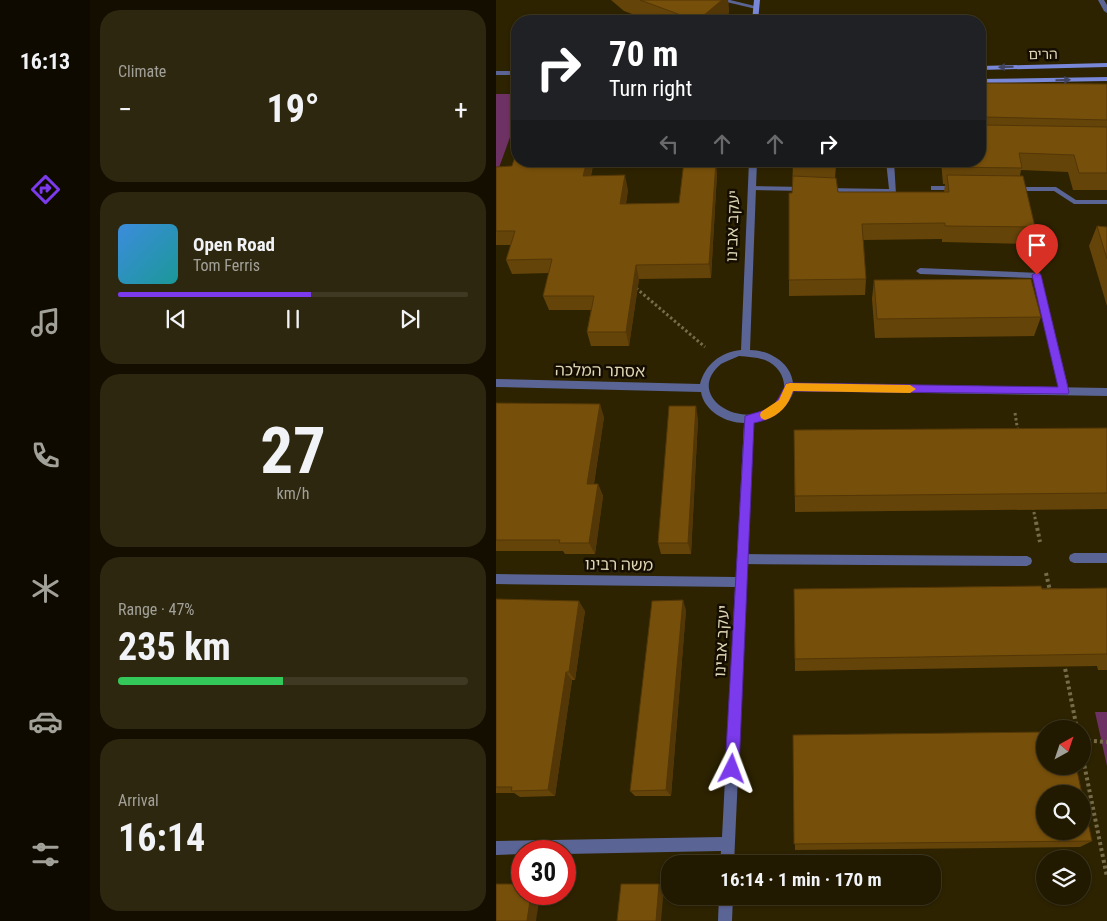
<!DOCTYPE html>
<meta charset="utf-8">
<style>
:root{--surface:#221a00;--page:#2e270f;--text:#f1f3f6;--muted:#a2a199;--line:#3f3822;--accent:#7c3aed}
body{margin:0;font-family:"Roboto Condensed","Noto Sans Hebrew",sans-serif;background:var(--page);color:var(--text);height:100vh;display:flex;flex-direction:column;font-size:19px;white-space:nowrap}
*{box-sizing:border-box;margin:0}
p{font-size:16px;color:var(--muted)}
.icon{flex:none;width:28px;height:28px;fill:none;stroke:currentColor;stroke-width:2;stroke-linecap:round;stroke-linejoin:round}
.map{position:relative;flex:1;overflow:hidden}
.details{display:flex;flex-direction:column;gap:10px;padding:10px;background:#130e00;width:406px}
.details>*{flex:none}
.hud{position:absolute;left:15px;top:15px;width:475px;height:152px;border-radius:20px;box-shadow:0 1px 4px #0004,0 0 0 1px var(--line);background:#202124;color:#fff;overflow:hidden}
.needle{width:32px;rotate:40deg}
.tools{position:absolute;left:540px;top:720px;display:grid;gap:10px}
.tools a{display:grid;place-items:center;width:55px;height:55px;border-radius:50%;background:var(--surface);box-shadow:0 1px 4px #0004,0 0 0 1px var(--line);font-size:25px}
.speed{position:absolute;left:15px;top:840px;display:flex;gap:10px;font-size:25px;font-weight:700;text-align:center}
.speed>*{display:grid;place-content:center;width:65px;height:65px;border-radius:50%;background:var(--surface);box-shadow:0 1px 4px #0004,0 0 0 1px var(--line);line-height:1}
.speed .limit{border:8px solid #d22;background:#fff;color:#111}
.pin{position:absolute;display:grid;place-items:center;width:42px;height:42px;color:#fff;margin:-51px -21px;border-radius:50% 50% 50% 0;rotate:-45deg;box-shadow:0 0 5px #0007}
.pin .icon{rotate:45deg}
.me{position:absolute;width:55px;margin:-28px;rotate:3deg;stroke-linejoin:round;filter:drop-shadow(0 0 4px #0008)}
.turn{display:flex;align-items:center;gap:18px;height:105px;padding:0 15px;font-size:22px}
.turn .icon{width:65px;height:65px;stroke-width:2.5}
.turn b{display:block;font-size:35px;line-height:42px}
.lanes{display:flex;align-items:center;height:48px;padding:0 15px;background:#0003;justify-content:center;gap:25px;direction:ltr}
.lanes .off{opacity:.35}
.big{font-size:38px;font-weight:700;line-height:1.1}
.details .card{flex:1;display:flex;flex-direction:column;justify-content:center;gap:8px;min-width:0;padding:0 18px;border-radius:20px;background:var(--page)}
.details .dial{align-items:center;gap:0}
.dial b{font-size:65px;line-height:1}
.song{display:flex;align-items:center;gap:15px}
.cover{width:60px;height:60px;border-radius:8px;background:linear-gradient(135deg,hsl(210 70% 55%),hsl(180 70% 35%))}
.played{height:5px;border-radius:2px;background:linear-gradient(90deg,var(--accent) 55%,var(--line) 55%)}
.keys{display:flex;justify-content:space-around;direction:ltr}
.heat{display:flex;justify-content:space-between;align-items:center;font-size:28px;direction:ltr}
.charge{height:8px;border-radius:4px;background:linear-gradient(90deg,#34c759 47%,var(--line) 0)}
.trip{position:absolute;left:165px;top:855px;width:280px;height:50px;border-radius:20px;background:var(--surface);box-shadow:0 1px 4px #0004,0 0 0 1px var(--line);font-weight:700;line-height:50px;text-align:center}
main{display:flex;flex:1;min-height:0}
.dock{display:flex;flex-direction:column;width:90px;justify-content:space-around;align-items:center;background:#0e0a00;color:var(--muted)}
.dock .icon{width:35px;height:35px}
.dock .on{color:var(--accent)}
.dock b{font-size:22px;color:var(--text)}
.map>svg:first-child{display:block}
</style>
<main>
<nav class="dock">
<b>16:13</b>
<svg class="icon on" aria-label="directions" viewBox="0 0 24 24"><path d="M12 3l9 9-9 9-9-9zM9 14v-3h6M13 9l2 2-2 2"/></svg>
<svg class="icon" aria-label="music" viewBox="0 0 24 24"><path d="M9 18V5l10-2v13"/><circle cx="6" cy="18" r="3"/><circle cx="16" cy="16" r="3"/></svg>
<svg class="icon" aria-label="phone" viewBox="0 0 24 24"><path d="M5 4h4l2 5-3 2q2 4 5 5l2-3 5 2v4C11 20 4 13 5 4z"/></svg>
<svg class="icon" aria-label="climate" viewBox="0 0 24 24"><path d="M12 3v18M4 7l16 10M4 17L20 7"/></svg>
<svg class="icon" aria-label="car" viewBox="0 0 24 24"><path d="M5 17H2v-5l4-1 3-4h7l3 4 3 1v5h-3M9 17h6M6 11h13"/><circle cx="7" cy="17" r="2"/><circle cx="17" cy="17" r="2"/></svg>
<svg class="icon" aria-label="filters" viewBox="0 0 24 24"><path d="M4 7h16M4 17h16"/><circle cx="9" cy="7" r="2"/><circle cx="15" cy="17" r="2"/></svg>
</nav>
<section class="details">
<div class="card"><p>Climate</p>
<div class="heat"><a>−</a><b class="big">19°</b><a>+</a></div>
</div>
<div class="card">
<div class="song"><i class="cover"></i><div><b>Open Road</b><p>Tom Ferris</p></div></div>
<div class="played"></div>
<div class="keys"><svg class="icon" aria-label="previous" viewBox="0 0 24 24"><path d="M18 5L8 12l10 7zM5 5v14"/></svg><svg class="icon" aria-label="pause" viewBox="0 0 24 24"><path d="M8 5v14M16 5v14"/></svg><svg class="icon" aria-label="next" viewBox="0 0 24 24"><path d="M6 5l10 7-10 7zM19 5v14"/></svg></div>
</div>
<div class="card dial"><b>27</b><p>km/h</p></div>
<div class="card"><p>Range · 47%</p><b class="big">235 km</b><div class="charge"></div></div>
<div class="card"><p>Arrival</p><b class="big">16:14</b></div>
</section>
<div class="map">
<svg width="611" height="921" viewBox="0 0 611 921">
<rect width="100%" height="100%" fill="#2d2300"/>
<!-- green -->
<g fill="#6e3163">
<path d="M0,94H21V118L0,176Z"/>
<path d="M599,712H611V766Z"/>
</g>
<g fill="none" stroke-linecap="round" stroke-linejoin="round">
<!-- path-far1 -->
<g stroke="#766c4a" stroke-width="3" stroke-dasharray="2.5 2.5" stroke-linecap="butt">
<path d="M140,288L209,347"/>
<path d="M519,413L522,432"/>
<path d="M537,507L540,523"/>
</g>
<!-- path -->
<g stroke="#766c4a" stroke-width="4" stroke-dasharray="3 3" stroke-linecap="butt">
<path d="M540,522L544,542"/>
<path d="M550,573L554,591"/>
<path d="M568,663L581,729"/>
<path d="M586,740L611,742"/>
<path d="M586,754L611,877"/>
</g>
<!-- lane -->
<g fill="#5a6495" fill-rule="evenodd">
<path d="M220,161H260L261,162L257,164L224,163Z"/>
<path d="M390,161H398L400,194L329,192L325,190L329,188L393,189Z"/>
<path d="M253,186L310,187L314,189L310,191L256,190L252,188Z"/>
<path d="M435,186H462L466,188L462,190H435Z"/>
<path d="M516,187H560L580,200H611V204H578L558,191H516Z"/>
<path d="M424,268L544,273L573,391L571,394L568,395L563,391L537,278L424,274L420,271Z"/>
<path d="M578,553H611V563H578L574,561L573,558L574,555Z"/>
<path d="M246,554L531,556L535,558L536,561L535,564L531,566L246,564L242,562L241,559L242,556Z"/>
</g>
<!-- street -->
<g fill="#5a6495" fill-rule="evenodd">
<path d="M222,0H234L263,7L260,9Z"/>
<path d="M602,0H608L611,5V13L608,11Z"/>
<rect x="0" y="71" width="21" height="4"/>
<path d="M253,161H261L254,350C273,350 295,363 297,383L611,388V396L298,391C291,409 277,419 258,422L238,864H224L225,851L69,854V851H26V854L0,855V841L226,837L239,587L0,584V574L240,577L248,423C230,423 208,411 205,392L0,387V379L204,384C209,365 224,352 245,350ZM243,356C252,357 260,357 269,360C287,367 295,389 281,403C250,434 186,397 225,364C230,361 237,359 243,356Z"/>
<path d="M223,896H237L236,921H222Z"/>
</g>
<!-- secondary -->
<g fill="#7887d7" fill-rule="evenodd">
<path d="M258,0H264L262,21H256Z"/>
<path d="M611,63V67L484,70V66Z"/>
<path d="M611,77V81L484,83V79Z"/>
</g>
</g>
<!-- wall -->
<g fill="#654409">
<path d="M115,0H232L233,13L223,21H155L128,11Z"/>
<path d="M484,83L611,84V190H577L572,172L525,170L524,176L539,227L533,244L446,242V239L367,240L370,279L369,295L293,296V193H296L297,161L340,166L339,178L342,192H448L449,184H447L445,161H484Z"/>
<path d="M21,161H98L95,176L132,190L130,204L183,203L221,173L215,278L143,279L133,346H95L91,332L95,310H53L47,296L53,273L16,274L10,260L15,245H0V167L16,166Z"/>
<path d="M601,226L611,227V306L593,246Z"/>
<path d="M378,280L545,317L538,336L379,338L376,299Z"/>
<path d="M0,403L108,417L98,484H102L107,496L99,554H69L67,551H0Z"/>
<path d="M202,419L195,554H165L162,543Z"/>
<path d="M611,428V509L299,512L298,430Z"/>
<path d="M611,588V670H602L601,666L299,671L298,589Z"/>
<path d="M0,599L89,611L79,680H76L59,796L24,797L18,793H0Z"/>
<path d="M190,610L175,796H139L134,791Z"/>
<path d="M297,735L596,841L584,847L299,850Z"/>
</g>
<!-- shaded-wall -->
<g fill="#533707">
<path d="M226,0H232L233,13L223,21H201Z"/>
<path d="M91,161H98L91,190L87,176Z"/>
<path d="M220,161L221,173L215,278L213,264Z"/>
<path d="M129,175L132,190L127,218L124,204Z"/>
<path d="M140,265L143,279L133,346L130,332Z"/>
<path d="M104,404L108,417L96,496L91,484Z"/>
<path d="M200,406L202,419L195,554L192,543Z"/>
<path d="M102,484L107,496L99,554L93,543Z"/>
<path d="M187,600L190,610L175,796L170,790Z"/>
<path d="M83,601L89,611L79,680L73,672Z"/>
<path d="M70,672L76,680L59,796L52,790Z"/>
<path d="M163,884L168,887L165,921H160Z"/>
<path d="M35,894H44L40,921H31Z"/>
</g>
<!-- building -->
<g fill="#764f0a" stroke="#533707">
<path d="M144,0H226L201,21Z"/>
<path d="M484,83L611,84V120L488,117L486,119L488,125L611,127V173H583L578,155L523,153L526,168L450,167V161H484Z"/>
<path d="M21,150V161H91L87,176L129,175L124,204L183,203L188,161H220L213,264L140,265L130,332H91L98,296H47L56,259L10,260L19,231H0V167L16,166Z"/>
<path d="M297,161H339L340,166L297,165Z"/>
<path d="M451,175L527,176L539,227L449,226V223L366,224L370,279L293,280V193H296L297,176L340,178L342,192H453Z"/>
<path d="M601,226L611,227V259Z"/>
<path d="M535,279L545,317L381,319L378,280Z"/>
<path d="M0,403L104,404L91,484H102L93,543H63L64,540H0Z"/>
<path d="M173,406H200L192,543H162Z"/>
<path d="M611,428V493L299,496L298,430Z"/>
<path d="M545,586L546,589L611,588V654L299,659L298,589Z"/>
<path d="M0,599L83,601L73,672H70L52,790L15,791L16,787H0Z"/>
<path d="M187,600L170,790L134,791L156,601Z"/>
<path d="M549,732V766H580L586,794H549V831H586V795L596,841L298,844L297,735Z"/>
<path d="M0,884H26V894H35L31,921H0Z"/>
<path d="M125,884H163L160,921H121Z"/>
</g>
<!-- one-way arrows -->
<defs><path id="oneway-solid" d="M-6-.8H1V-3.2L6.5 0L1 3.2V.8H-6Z" transform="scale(1.25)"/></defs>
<g fill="#414461">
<use href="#oneway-solid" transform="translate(510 67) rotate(179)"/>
<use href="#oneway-solid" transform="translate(567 80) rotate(-1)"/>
</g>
<!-- route -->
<path fill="#7c3aed" stroke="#51269a" d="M541,272L545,275L573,392L572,394L297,391C290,410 278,419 258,423L243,769L241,774L236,777L231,774L229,769L249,416C277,407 276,412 290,384L294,383L562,387L536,275Z"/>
<!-- slow -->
<path fill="#f59e0b" d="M294,383L414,385L420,389L414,393L297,391C292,406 284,415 269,420L265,418L264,415L265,412L283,400L290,384Z"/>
<g text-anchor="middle" stroke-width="5" stroke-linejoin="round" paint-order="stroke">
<!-- far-street labels -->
<g font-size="14" fill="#dfd6b5" stroke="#140d00">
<text transform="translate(547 54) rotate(-1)" y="5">הרים</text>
</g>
<!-- street labels -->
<g font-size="16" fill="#dfd6b5" stroke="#140d00">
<text transform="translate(236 226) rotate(-88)" y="6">יעקב אבינו</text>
<text transform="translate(104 370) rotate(1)" y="6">אסתר המלכה</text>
<text transform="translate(123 564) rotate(1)" y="6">משה רבינו</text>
<text transform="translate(225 641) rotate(-87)" y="6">יעקב אבינו</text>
</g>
</g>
</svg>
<div class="tools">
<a><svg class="needle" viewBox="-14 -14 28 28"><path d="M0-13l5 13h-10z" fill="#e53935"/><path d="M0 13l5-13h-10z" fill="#a2a199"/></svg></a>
<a><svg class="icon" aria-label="search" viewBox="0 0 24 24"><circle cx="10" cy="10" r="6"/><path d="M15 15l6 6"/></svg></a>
<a><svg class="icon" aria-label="layers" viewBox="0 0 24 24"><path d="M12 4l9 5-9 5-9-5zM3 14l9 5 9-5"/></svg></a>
</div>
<div class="speed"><div class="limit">30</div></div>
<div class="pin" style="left:541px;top:275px;background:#d93025"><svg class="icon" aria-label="arrive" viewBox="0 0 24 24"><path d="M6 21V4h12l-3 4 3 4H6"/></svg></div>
<svg class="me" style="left:236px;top:769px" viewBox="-20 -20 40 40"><path d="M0-17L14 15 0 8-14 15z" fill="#7c3aed" stroke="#fff" stroke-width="4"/></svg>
<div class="trip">16:14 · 1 min · 170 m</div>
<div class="hud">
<div class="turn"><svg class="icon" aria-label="right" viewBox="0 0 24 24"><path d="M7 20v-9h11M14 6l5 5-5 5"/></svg><div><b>70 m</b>Turn right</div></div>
<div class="lanes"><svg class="icon off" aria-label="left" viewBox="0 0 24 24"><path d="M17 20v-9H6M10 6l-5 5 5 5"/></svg><svg class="icon off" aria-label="ahead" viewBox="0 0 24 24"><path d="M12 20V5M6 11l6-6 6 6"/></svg><svg class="icon off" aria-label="ahead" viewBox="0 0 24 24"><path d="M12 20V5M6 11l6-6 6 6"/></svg><svg class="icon" aria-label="right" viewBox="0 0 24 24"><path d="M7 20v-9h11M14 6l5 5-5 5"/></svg></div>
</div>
</div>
</main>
